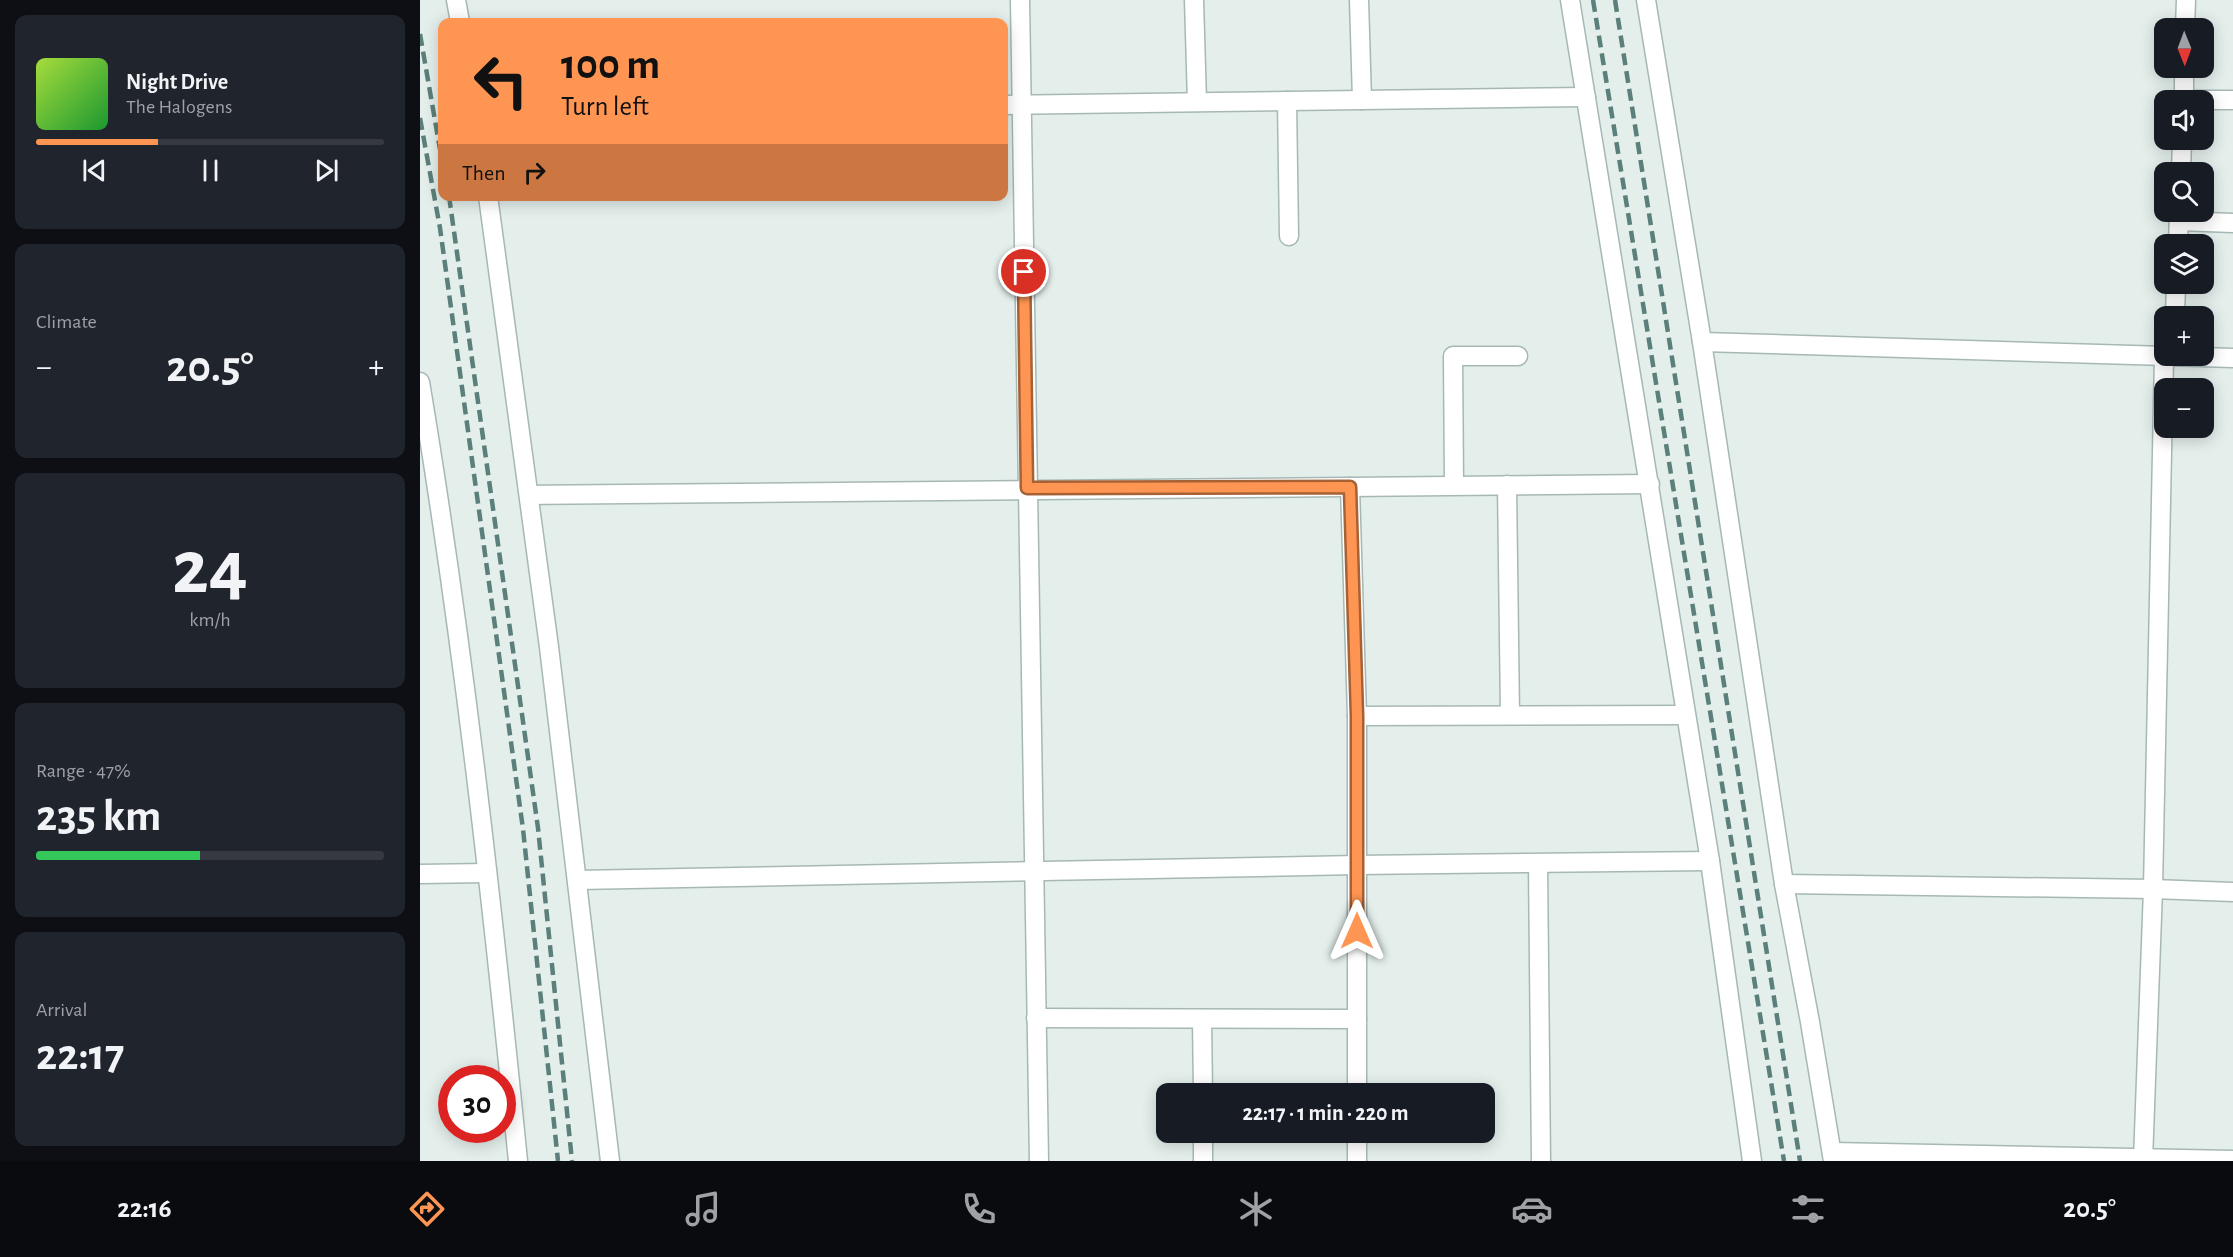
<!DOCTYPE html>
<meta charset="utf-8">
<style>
:root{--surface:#171b24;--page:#20242c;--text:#f1f3f6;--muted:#9ea1a6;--line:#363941;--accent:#ff9552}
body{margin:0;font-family:"Alegreya Sans",sans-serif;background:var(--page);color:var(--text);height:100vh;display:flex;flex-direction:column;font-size:22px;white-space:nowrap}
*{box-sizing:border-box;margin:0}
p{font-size:20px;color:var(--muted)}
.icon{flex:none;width:33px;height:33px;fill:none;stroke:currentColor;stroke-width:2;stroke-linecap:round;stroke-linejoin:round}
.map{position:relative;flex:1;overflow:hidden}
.panel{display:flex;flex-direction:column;gap:15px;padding:15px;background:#0d0f14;width:420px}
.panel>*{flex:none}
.top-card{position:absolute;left:18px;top:18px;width:570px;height:183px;border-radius:12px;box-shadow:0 3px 15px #0003;background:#ff9552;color:#111;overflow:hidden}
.needle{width:39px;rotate:179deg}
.buttons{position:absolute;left:1734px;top:18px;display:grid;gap:12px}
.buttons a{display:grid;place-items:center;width:60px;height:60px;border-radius:12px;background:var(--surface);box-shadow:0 3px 15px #0003;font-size:30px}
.speed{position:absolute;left:18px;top:1065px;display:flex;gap:12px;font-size:30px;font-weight:700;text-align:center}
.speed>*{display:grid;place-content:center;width:78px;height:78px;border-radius:50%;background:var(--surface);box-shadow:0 3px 15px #0003;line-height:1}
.speed .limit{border:9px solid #d22;background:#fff;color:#111}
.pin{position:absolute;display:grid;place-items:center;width:51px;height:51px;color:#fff;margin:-26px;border:3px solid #fff;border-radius:50%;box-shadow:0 2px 6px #0007}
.me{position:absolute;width:66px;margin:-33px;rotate:0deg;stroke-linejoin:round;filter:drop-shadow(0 0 4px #0008)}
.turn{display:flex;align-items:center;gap:21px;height:126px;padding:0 24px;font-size:27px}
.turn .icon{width:78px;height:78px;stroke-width:2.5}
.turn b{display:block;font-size:42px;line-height:51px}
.then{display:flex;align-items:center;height:57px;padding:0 24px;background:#0003;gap:12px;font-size:22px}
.big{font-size:45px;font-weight:600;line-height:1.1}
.panel .tile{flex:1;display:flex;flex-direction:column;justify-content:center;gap:9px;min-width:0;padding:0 21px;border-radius:12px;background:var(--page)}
.panel .dial{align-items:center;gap:0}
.dial b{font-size:78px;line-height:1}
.song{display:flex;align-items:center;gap:18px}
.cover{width:72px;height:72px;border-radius:9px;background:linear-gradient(135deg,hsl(80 70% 55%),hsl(130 70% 35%))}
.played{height:6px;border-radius:3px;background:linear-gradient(90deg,var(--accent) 35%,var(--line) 35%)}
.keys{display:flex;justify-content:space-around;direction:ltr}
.heat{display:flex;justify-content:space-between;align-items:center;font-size:33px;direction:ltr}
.charge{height:9px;border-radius:4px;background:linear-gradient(90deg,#34c759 47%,var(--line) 0)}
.trip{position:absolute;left:736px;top:1083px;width:339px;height:60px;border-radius:12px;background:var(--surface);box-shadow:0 3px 15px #0003;font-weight:600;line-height:60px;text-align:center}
.tabs{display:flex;height:96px;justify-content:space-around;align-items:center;background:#090b0e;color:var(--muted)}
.tabs .icon{width:42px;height:42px}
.tabs .on{color:var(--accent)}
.tabs b{font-size:27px;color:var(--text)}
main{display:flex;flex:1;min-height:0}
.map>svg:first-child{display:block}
</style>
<main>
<section class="panel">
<div class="tile">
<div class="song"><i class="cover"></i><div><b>Night Drive</b><p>The Halogens</p></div></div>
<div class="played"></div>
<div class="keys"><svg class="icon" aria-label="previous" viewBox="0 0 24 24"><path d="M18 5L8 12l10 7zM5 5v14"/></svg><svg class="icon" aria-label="pause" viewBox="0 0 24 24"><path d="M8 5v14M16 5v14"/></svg><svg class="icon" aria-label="next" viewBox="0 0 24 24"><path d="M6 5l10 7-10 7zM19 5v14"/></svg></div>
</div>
<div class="tile"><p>Climate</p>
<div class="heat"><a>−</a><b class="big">20.5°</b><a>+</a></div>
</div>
<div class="tile dial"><b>24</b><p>km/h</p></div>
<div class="tile"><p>Range · 47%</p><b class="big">235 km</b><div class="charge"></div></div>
<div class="tile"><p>Arrival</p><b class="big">22:17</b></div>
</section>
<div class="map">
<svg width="1813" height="1161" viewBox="0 0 1813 1161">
<rect width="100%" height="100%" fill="#e4efec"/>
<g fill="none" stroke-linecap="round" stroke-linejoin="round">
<!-- minor casing -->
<g stroke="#a6b8b5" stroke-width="21">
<g id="minor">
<path d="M36,0L40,22"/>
<path d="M600,0L619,1161"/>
<path d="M774,0L777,102"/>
<path d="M939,0L942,100"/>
<path d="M1150,0L1290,861L1332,1161"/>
<path d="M1226,0L1282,342L1364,884L1390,1022L1413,1161"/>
<path d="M1765,28L1766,0"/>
<path d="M1764,100H1813"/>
<path d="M1764,100V68"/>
<path d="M867,101L869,236"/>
<path d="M584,105L1166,97"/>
<path d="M1761,172L1762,140"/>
<path d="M68,196L129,647L190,1161"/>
<path d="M1759,221L1813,223"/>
<path d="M1758,244L1759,212"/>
<path d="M1755,316L1756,284"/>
<path d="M1282,342L1813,358"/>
<path d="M0,382C43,640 72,901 98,1161"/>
<path d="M1034,485L1033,356H1098"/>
<path d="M1087,485L1090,715"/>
<path d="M930,487L937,716V1094"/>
<path d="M110,495C483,490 856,486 1230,484"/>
<path d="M937,716L1266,715"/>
<path d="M1118,864L1121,1161"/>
<path d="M0,874L67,873"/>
<path d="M157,880L937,865L1290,861"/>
<path d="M1364,884L1733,889L1813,892"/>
<path d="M616,1018L937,1019"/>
<path d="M782,1019L783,1094"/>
<path d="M783,1132V1161"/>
<path d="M937,1132V1161"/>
<path d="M1412,1152L1813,1160"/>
<path d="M1723,1161L1733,889L1744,356"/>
</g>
</g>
<!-- minor -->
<use href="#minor" stroke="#fff" stroke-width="18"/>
<!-- rail -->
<g stroke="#5b7f7a" stroke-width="4.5" stroke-dasharray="12 6" stroke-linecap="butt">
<path d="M1173,0L1364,1161"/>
<path d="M1195,0L1380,1161"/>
<path d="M0,34L22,161"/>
<path d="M0,118L20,228L103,829L138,1161"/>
<path d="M29,196L118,828L152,1161"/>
</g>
</g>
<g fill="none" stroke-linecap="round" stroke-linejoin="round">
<!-- route casing -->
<g stroke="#a66135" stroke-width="15">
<path id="route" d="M604,272L607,488L930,487L937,716V931"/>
</g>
<!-- route -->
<use href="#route" stroke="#ff9552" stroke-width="10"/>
</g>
</svg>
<div class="buttons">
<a><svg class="needle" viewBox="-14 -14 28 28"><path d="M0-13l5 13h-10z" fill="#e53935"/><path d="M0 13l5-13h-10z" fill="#9ea1a6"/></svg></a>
<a><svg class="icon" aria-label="sound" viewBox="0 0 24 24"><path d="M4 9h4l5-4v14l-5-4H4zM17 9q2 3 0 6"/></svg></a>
<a><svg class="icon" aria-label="search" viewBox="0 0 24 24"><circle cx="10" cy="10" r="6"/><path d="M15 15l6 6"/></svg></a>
<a><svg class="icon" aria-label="layers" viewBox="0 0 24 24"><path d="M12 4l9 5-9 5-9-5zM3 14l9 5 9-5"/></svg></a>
<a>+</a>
<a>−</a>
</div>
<div class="speed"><div class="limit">30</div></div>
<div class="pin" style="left:604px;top:272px;background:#d93025"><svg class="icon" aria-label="arrive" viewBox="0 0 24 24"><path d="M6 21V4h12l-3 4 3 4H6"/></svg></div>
<svg class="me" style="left:937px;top:931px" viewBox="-20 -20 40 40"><path d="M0-17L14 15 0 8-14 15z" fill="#ff9552" stroke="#fff" stroke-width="4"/></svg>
<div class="trip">22:17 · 1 min · 220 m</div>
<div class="top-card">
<div class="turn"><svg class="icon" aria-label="left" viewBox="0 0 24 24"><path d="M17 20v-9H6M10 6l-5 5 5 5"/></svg><div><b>100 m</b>Turn left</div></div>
<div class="then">Then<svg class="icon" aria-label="right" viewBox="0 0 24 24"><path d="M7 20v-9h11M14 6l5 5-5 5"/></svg></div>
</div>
</div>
</main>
<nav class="tabs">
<b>22:16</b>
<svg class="icon on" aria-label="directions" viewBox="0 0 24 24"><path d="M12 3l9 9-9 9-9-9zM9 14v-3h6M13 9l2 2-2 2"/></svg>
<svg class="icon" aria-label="music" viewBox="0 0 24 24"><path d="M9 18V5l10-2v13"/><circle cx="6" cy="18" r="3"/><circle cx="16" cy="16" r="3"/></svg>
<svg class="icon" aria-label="phone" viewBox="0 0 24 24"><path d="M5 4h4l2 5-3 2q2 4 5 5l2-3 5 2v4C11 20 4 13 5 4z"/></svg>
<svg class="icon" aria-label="climate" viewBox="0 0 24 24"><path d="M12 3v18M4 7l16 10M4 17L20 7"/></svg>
<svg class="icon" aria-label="car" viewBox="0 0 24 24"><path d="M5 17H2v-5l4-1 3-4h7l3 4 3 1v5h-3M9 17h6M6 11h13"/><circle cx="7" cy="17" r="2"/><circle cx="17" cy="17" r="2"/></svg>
<svg class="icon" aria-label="filters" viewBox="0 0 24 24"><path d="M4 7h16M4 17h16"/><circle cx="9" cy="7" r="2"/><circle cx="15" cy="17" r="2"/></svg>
<b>20.5°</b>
</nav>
